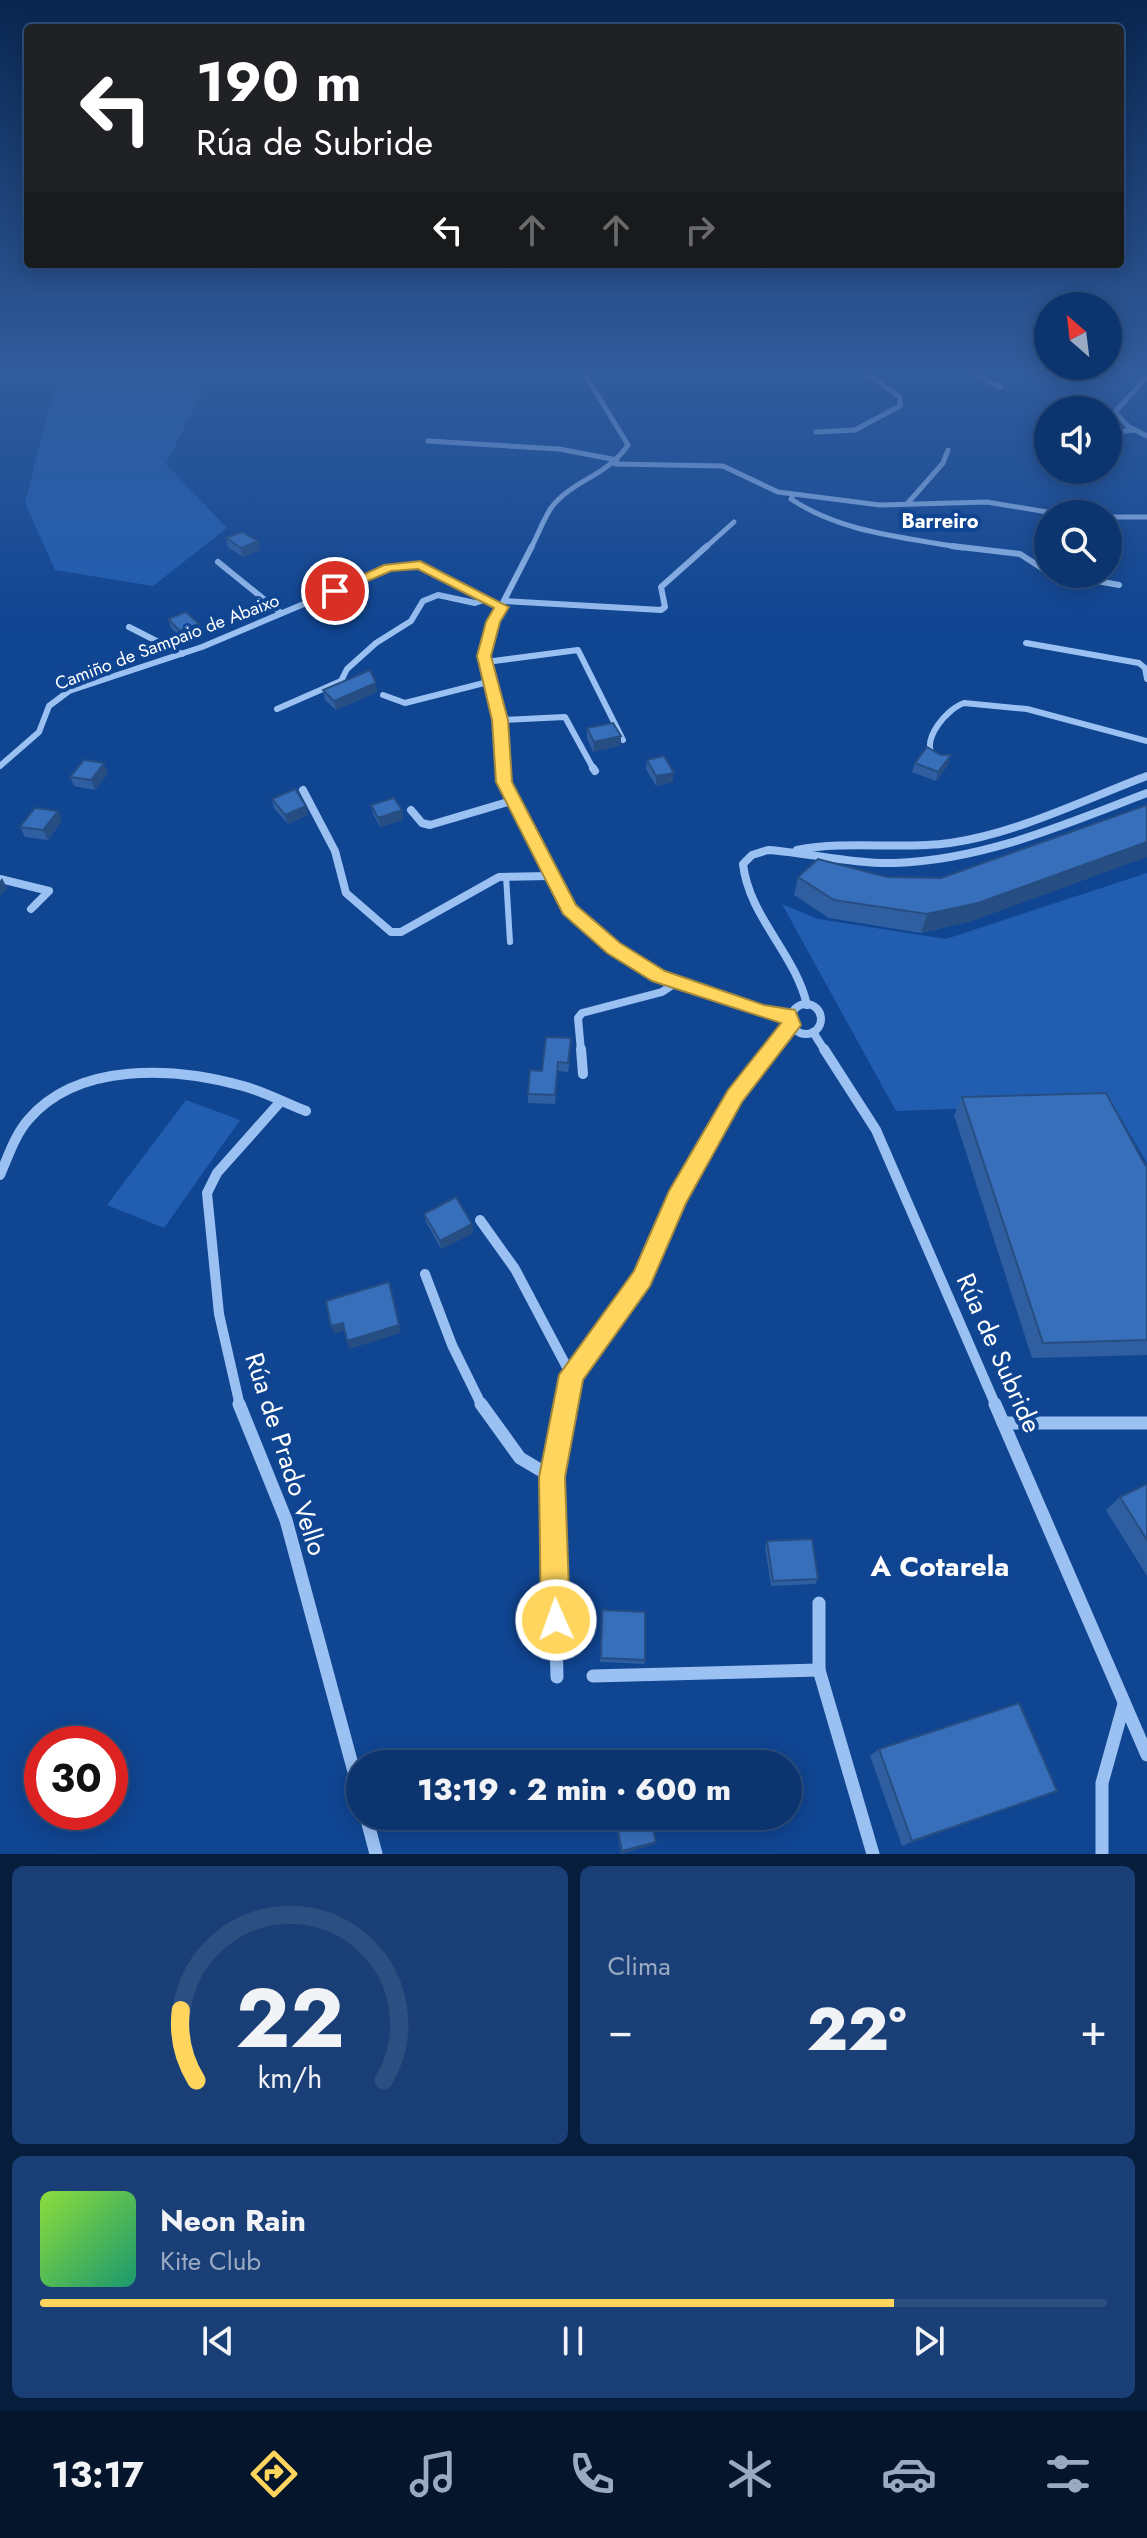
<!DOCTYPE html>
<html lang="es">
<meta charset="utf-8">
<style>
:root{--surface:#0c346e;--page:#1a3f76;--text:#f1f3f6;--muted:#9aaac2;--line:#2c4f81;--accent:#ffd55d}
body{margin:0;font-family:Jost,sans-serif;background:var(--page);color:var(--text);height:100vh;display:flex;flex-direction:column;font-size:30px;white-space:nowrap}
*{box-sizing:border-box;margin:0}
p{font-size:26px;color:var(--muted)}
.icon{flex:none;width:44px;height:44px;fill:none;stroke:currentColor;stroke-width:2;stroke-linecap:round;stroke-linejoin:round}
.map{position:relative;height:1854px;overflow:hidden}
.panel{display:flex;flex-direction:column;gap:12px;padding:12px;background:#071d3c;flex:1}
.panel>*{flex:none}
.top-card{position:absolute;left:24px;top:24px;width:1100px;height:244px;border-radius:8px;box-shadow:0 4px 20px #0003,0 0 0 2px var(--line);background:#202124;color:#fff;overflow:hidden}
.needle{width:52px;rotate:332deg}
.fabs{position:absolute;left:1034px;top:292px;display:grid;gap:16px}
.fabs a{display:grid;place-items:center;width:88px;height:88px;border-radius:50%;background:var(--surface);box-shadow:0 4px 20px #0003,0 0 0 2px var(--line);font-size:40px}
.speed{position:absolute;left:24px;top:1726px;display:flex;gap:16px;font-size:40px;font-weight:700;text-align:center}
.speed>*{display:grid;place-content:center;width:104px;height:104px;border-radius:50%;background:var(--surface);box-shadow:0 4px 20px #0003,0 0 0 2px var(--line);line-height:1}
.speed .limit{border:12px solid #d22;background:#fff;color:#111}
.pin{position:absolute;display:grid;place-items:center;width:68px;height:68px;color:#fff;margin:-34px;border:4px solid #fff;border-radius:50%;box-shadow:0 2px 8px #0007}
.me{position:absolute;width:88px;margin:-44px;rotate:358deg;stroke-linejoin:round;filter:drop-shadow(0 0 6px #0008)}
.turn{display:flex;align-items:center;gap:28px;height:168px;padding:0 40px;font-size:36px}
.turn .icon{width:104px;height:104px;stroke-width:2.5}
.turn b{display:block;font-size:56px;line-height:68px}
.lanes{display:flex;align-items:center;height:76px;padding:0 40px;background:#0003;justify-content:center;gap:40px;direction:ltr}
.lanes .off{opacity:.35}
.big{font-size:60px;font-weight:800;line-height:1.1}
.panel .tile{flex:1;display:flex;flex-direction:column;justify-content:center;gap:12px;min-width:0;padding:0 28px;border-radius:12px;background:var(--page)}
.panel .dial{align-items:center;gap:0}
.dial svg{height:208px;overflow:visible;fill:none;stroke:var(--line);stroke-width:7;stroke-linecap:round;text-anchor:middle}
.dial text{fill:var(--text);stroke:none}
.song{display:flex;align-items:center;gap:24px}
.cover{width:96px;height:96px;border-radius:12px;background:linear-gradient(135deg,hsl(90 70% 55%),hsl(160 70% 35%))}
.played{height:8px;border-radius:4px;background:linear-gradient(90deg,var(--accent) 80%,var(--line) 80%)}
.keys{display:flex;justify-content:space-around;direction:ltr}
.heat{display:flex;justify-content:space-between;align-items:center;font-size:44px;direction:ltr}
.panel .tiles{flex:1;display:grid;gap:12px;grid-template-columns:1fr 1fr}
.tile:last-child{grid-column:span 2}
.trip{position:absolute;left:346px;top:1750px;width:456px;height:80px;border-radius:40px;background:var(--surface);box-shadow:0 4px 20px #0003,0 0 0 2px var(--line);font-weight:800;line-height:80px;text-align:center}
.menu{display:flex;height:128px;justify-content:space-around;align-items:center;background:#05152c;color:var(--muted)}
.menu .icon{width:56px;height:56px}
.menu .current{color:var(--accent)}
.menu b{font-size:36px;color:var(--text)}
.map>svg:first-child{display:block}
</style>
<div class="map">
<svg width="1147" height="1854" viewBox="0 0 1147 1854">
<rect width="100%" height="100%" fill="#104592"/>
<!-- green -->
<g fill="#215eb2">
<path d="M58,371H212L166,464L227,528L153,586L55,570L25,503Z"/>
<path d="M1147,873V1163L1112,1103L896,1111L782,904L818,919L946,939Z"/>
<path d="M186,1100L240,1120L164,1228L107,1205Z"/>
</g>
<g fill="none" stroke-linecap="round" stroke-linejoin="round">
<!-- lane -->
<path stroke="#9bc1f3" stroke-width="6" d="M506,876L510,942"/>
<!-- street-far4 -->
<g stroke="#9bc1f3" stroke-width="5">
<path d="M965,371L1001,387"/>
<path d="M1147,377L1115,412L1129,427L1147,436"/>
<path d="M816,432L855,430L900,406V397L863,371"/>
<path d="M1108,433L1135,430"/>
<path d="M428,441L559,449L617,460"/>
<path d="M615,464L723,466L778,492L880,505L987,502L1059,514"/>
<path d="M793,495L791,499C842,533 904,537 963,548"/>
<path d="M907,504L943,463L948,450"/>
<path d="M1108,517H1147"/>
<path d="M531,548C538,535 543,520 551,508C572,480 606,477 628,445L583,371"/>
<path d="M705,548L734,522"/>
</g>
<!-- street-far3 -->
<g stroke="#9bc1f3" stroke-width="6">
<path d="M952,546L1020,554L1048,572"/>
<path d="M218,562L281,613"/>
<path d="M1059,574L1119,585"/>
<path d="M505,601L661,610L665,607L661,587L707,546"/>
<path d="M129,627L182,654"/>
<path d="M1026,643L1139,663L1145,668L1147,679"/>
<path d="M486,662L578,650L623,740"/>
<path d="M383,695L405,703L492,681"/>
<path d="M277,709L341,681L347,669L376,643L411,621L423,601L438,595L475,603L487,599"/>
<path d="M500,720L565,717L594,770"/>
<path d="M932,755C923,737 947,709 964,703L1027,709L1147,741"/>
<path d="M0,766L39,732L49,706L69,691L202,647L389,568L420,565L502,607"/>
<path d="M503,770L500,720L484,656L493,622L532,546"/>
</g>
<!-- street-far2 -->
<g stroke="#9bc1f3" stroke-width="8">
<path d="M503,768L504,782C525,823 543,869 568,907C604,960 726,1007 788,1015"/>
<path d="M593,768L595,771"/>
<path d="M303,790L335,851L346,893L391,932H401L499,877L551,876"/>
<path d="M411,810L422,823L430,825L511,801"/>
<path d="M797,850C848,840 899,850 950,843C1018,833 1083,800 1147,776"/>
<path d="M0,879L49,891L31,909"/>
<circle cx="806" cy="1019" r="15"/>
<path d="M807,1005C795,953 749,917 743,864L752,855L768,850C810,853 853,864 895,863C984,860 1066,824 1147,793"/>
<path d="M813,1032L825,1051"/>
<path d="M581,1051L578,1018L582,1013L662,992L677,982"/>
<path d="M771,1051L791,1025"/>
</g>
<!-- street-far1 -->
<g stroke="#9bc1f3" stroke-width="10">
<path d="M581,1049L583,1074"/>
<path d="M824,1049L876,1130L996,1406"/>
<path d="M0,1175C8,1157 15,1135 28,1120C78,1061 175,1067 243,1086C265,1092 285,1103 306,1111"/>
<path d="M480,1220L515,1269L571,1375"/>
<path d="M425,1274L452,1345L482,1406"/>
<path d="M240,1406L219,1314L207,1193L217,1173L281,1101"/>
<path d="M565,1406L571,1375L642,1278L677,1198L735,1096L772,1049"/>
</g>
<!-- street -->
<g stroke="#9bc1f3" stroke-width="13">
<path d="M239,1404L286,1520L360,1794"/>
<path d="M481,1404L520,1458L552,1477"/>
<path d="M995,1404L1147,1755"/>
<path d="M1003,1423H1147"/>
<path d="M819,1603V1670L873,1854"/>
<path d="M593,1676L819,1670"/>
<path d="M557,1677L552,1477L566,1404"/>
<path d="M366,1816L376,1854"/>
<path d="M1102,1854V1783L1124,1704"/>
</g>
</g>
<!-- wall -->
<g fill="#305fa1">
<path d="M226,538L258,541L260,550L243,557L228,547Z"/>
<path d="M168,619L199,624L202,633L183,640L171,628Z"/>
<path d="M323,690L377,692L336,710L325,700Z"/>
<path d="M587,728L621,736V745L593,752L587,738Z"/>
<path d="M647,760L673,782L656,786L646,769Z"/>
<path d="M915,763L948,765L936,781L912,772Z"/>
<path d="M108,773L95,790L74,786L70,777Z"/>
<path d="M272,799L308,815L288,824L274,808Z"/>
<path d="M371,805L402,810L403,820L380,827L373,814Z"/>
<path d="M58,811L62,820L48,840L25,837L20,827Z"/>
<path d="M798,877L972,921L921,933L829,918L794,895Z"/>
<path d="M571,1048L568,1072L558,1071L555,1104L528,1103V1094L542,1071Z"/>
<path d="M962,1097L1147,1165V1355L1032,1358L954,1115Z"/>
<path d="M424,1214L472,1224L473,1233L441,1249L426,1222Z"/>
<path d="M1147,1484V1576L1106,1510L1120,1497Z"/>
<path d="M767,1541L818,1579L815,1584L771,1586L765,1547Z"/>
<path d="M602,1610L645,1660L644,1664L600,1662Z"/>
<path d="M879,1749L1043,1796L902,1846L870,1756Z"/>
<path d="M614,1816H650L656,1842L655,1844L621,1854Z"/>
</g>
<!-- shaded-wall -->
<g fill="#274e83">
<path d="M258,541L260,550L243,557L241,548Z"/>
<path d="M199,624L202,633L183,640L180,631Z"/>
<path d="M376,683L377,692L336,710L334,701Z"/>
<path d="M621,736V745L593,752L594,742Z"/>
<path d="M951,755L948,765L936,781L938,772Z"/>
<path d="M104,763L108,773L95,790L91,780Z"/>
<path d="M674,773L673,782L656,786V776Z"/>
<path d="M306,806L308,815L288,824L285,815Z"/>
<path d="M402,810L403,820L380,827L378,818Z"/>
<path d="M58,811L62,820L48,840L43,830Z"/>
<path d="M1147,842V857L972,921L921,933L927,914Z"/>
<path d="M2,878L7,888L0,896V881Z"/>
<path d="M472,1224L473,1233L441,1249L440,1241Z"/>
<path d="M389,1282L401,1333L349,1349L347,1341Z"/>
<path d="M343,1323L346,1330L334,1334L331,1326Z"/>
<path d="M1057,1791L1043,1796L902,1846L912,1841Z"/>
<path d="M656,1842L655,1844L621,1854L622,1851Z"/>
</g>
<!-- building -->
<g fill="#386fbb" stroke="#274e83" stroke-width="2">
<path d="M242,532L258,541L241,548L226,538Z"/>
<path d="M186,612L199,624L180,631L168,619Z"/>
<path d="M370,670L376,683L334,701L323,690Z"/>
<path d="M613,723L621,736L594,742L587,728Z"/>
<path d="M927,747L941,755H951L938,772L915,763Z"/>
<path d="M664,756L674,773L656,776L647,760Z"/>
<path d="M84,760L104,763L91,780L70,777Z"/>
<path d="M295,789L306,806L285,815L272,799Z"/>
<path d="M394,798L402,810L378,818L371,805Z"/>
<path d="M1147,805V842L978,903L927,914L834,900L798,877L818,859L887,877L941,878Z"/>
<path d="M35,808L58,811L43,830L20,827Z"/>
<path d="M546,1037L571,1038L568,1063L558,1062L555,1095L528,1094L530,1070L542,1071Z"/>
<path d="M1106,1093L1145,1165H1147V1340L1043,1343L962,1097Z"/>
<path d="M456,1197L472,1224L440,1241L424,1214Z"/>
<path d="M389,1282L399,1325L347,1341L343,1323L331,1326L326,1301Z"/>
<path d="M1147,1484V1540L1120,1497Z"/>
<path d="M812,1539L818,1579L773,1581L767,1541Z"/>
<path d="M602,1610L645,1612V1660L601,1658Z"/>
<path d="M1019,1703L1057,1791L912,1841L879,1749Z"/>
<path d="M615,1816H650L656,1842L622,1851Z"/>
</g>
<!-- sky -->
<linearGradient id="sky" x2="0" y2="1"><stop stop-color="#092650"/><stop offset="0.59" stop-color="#315c9d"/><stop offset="1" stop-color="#315c9d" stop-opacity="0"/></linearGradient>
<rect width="1147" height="630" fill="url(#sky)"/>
<!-- route -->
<path fill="#ffd55d" stroke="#a68a3c" stroke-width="2" d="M420,561L509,607L500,622L491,656L508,720L512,782L576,905L620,943L665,971L764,1005L795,1010L801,1025L742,1102L686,1203L650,1286L583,1380L565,1477L570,1620L566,1630L556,1634L546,1630L541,1620L539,1477L559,1375L634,1271L669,1191L728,1090L781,1023L652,981L607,953L563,914L496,782L492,720L477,656L486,622L494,608L418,569L391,571L335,595L328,591L384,565Z"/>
<g text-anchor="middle" stroke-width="8" stroke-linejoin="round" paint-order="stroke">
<!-- far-street labels -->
<g font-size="18" fill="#fff" stroke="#104592">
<text transform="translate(167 642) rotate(-21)" y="6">Camiño de Sampaio de Abaixo</text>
</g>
<!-- far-neighbourhood labels -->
<g font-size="20" font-weight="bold" fill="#fff" stroke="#104592">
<text x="940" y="528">Barreiro</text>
</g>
<!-- near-street labels -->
<g font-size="26" fill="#fff" stroke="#104592">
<text transform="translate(999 1353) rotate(66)" y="9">Rúa de Subride</text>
<text transform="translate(286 1454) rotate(72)" y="9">Rúa de Prado Vello</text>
</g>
<!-- near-neighbourhood labels -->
<g font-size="28" font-weight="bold" fill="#fff" stroke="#104592">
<text x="940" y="1576">A Cotarela</text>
</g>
</g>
</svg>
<div class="fabs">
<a><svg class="needle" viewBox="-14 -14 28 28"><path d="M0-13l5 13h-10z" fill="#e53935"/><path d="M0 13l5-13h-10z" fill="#9aaac2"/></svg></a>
<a><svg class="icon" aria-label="sound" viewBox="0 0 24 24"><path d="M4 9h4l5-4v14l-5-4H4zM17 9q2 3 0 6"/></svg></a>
<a><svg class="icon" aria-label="search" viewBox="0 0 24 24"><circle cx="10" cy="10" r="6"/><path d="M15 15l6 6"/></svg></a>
</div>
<div class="speed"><div class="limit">30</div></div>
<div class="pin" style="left:335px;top:591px;background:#d93025"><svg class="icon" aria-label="arrive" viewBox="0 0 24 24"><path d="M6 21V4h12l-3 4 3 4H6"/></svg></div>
<svg class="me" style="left:556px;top:1620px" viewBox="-20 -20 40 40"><circle r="17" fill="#ffd55d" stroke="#fff" stroke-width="3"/><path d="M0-11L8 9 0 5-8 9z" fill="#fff"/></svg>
<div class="trip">13:19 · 2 min · 600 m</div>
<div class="top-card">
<div class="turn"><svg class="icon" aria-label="left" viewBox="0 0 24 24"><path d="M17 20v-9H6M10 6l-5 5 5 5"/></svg><div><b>190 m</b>Rúa de Subride</div></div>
<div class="lanes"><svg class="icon" aria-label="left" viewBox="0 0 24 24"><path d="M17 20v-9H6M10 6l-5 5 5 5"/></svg><svg class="icon off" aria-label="ahead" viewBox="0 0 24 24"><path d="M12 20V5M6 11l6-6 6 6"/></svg><svg class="icon off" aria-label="ahead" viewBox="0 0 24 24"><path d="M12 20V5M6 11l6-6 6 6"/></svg><svg class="icon off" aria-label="right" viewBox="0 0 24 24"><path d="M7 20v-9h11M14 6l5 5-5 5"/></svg></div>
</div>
</div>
<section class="panel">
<div class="tiles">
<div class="tile dial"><svg viewBox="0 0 100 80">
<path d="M14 69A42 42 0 1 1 86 69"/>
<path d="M14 69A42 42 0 0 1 8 42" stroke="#ffd55d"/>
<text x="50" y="56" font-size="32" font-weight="700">22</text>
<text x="50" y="72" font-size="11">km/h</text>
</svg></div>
<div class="tile"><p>Clima</p>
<div class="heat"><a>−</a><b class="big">22°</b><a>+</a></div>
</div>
<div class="tile">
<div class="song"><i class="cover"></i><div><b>Neon Rain</b><p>Kite Club</p></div></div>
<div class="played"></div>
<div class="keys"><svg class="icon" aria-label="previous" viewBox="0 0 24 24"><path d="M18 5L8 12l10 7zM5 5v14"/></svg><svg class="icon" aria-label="pause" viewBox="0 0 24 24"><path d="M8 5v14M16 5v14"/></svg><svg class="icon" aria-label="next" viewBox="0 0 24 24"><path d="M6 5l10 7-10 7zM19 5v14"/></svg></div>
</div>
</div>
</section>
<nav class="menu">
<b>13:17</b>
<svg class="icon current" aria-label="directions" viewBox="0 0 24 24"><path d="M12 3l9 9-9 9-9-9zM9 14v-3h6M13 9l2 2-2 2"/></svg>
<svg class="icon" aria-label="music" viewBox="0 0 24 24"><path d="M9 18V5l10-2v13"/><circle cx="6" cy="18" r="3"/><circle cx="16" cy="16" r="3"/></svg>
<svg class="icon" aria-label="phone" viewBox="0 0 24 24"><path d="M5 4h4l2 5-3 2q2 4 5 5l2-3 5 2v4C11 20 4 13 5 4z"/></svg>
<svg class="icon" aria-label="climate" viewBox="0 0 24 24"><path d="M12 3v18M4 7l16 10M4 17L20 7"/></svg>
<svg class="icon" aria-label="car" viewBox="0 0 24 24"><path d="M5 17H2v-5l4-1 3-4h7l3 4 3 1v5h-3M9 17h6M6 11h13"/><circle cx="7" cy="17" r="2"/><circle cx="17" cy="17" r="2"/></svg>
<svg class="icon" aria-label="filters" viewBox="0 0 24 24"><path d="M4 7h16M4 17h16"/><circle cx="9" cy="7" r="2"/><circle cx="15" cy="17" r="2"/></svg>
</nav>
